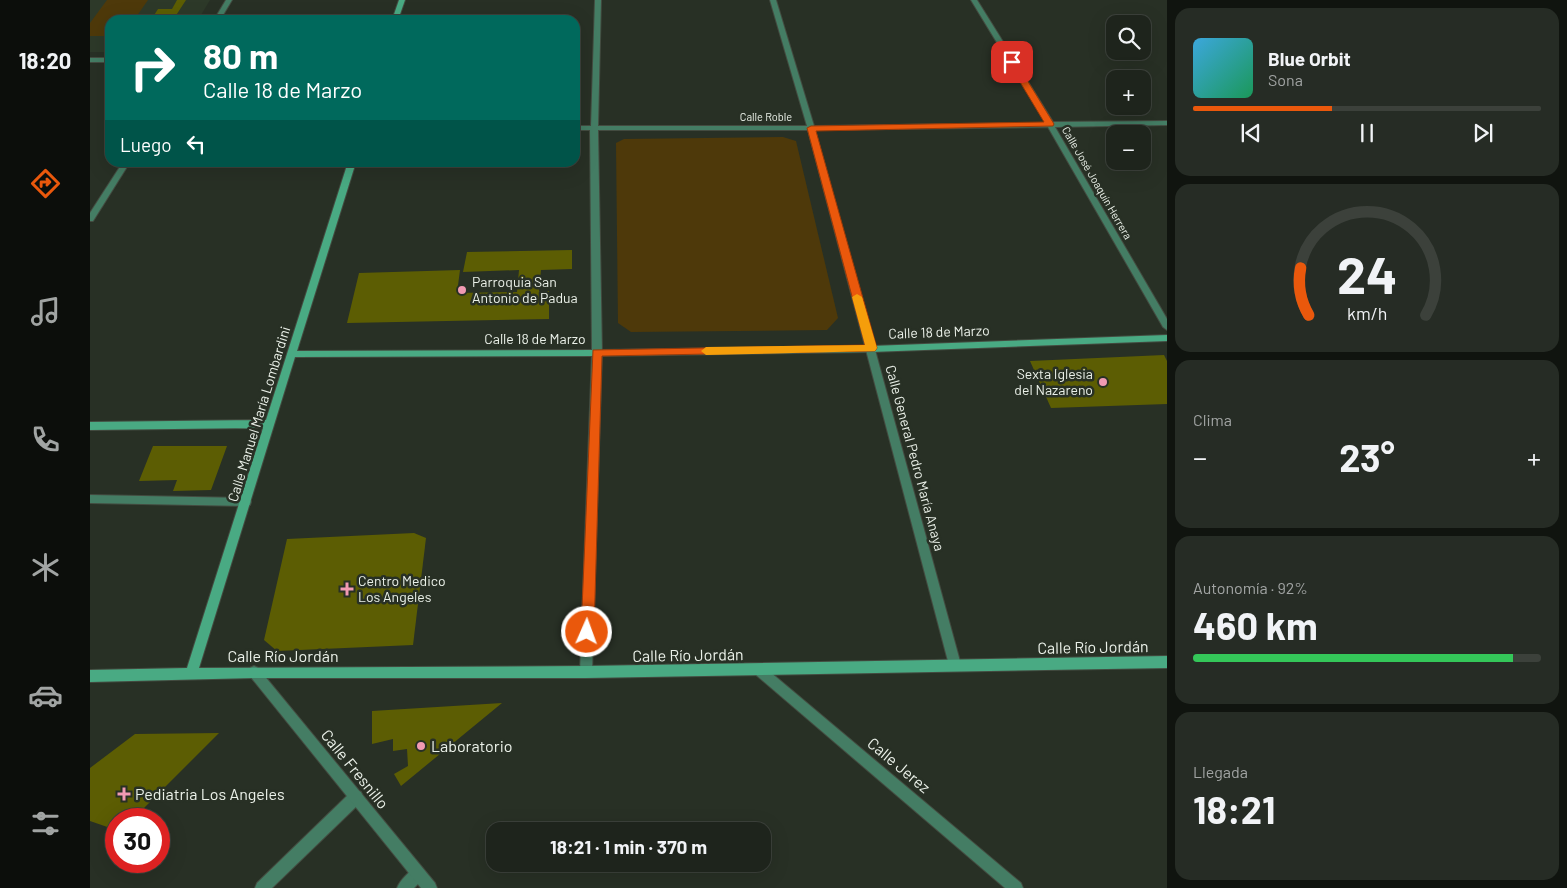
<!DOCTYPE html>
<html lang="es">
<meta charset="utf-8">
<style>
:root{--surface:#1e241c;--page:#262c25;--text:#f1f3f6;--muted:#a1a4a3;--line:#3c413b;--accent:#ea580c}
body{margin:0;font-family:Barlow,sans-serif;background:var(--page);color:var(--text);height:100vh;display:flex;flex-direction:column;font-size:19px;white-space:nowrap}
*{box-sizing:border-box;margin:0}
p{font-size:16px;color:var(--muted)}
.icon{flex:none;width:28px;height:28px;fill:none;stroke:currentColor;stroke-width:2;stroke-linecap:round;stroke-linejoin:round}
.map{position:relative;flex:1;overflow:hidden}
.side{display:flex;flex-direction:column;gap:8px;padding:8px;background:#10140f;width:400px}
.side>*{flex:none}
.hud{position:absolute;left:15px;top:15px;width:475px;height:152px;border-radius:15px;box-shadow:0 5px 20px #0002,0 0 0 1px var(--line);background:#00695c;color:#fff;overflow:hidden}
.buttons{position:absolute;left:1016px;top:15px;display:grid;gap:10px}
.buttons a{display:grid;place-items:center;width:45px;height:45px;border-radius:10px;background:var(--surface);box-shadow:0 5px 20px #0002,0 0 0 1px var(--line);font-size:25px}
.speed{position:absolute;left:15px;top:808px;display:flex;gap:10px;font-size:25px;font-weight:700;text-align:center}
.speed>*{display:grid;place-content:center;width:65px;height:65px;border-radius:50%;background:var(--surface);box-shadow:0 5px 20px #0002,0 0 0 1px var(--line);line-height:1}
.speed .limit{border:8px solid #d22;background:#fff;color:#111}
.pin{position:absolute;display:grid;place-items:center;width:42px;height:42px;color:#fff;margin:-21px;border-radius:10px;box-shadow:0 2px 8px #0006}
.me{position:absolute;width:55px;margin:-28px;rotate:2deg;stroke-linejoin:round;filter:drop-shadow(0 0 4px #0008)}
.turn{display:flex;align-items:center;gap:18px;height:105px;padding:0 15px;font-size:22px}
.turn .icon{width:65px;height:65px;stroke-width:2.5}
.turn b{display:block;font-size:35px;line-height:42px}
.then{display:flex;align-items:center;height:48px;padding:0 15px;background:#0003;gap:10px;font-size:19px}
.big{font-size:38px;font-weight:700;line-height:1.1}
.side .tile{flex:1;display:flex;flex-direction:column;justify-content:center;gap:8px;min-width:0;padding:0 18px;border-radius:15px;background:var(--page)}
.side .dial{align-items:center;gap:0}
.dial svg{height:130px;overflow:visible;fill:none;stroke:var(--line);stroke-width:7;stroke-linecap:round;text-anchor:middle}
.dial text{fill:var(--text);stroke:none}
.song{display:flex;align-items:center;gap:15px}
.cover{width:60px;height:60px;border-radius:8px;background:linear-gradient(135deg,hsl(200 70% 55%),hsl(150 70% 35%))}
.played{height:5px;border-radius:2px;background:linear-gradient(90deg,var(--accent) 40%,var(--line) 40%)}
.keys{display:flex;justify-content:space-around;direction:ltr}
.heat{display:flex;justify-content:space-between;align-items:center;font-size:28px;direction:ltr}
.charge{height:8px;border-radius:4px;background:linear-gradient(90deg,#34c759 92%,var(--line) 0)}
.trip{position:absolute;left:396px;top:822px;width:285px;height:50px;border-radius:15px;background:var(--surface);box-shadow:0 5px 20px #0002,0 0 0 1px var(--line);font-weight:700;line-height:50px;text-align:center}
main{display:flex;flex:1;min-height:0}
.tab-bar{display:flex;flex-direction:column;width:90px;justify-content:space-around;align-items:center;background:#0c0e0b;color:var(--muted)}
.tab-bar .icon{width:35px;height:35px}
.tab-bar .current{color:var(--accent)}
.tab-bar b{font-size:22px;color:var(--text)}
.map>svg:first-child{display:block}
</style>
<main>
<nav class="tab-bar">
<b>18:20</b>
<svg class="icon current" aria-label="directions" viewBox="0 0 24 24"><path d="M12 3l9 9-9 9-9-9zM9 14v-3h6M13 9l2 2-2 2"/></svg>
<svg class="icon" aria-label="music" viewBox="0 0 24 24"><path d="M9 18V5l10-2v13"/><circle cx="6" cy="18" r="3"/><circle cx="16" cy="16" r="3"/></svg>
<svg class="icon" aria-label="phone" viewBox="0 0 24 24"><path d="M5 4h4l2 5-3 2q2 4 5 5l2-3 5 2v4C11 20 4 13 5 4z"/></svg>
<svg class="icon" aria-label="climate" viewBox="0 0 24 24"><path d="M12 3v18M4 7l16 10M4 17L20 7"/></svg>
<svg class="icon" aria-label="car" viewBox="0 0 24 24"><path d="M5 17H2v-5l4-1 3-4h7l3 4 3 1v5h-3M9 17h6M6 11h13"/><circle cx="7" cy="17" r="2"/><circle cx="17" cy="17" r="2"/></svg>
<svg class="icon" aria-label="filters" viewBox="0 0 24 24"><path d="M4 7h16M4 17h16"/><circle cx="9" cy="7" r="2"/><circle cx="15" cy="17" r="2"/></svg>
</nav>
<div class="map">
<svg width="1077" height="888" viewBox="0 0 1077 888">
<rect width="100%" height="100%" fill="#283025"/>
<!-- built -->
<path fill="#2d3929" d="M0,0H120L108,20H20V52H0Z"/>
<!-- green -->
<g fill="#4e390a">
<path d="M17,0H58L44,20H20V36H0V23Z"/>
<path d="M693,137L706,141L748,318L737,330L541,332L528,323L526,143L534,139Z"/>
</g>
<!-- building -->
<g fill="#5c5d03">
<path d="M87,0H96L83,20H61L68,9H82Z"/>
<path d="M482,250V269L451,270L449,291H459V319L257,323L269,273L370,270L367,293L427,292L429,270L373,272L377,252Z"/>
<path d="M1074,355L1077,361V404L961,408L940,361Z"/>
<path d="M63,446H137L121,490L83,491L87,480L49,481Z"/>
<path d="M324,533L336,538L323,645L187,651L174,640L197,539Z"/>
<path d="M412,703L311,786L304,774L318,766L317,749L303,751V739L282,744V711Z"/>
<path d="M129,733L43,819H26V830L0,821V768L45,734Z"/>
</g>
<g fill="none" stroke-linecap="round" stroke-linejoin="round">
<!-- lane casing -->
<g stroke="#434b40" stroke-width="2">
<g id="lane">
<path d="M0,495L156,498L160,499L161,502L160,505L156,506L0,503Z"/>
<path d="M266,790L271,792L273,797L271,802L182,888H165L167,883L261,792Z"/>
<path d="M328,867L333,869L335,874L333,879L324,888H307C310,880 320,870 328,867Z"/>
</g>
</g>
<!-- street casing -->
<g stroke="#434b40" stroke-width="2">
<g id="street">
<path d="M136,0H142L130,20H124Z"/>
<path d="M505,0H511L508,126H717L680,0H686L724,126L956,123L881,0H887L963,122L1077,121V125L965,127L1077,319V330L1073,327L958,127L725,130L871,665L869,669L865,671L861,669L859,665L718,130H508L512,353L502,672L500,676L496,678L492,676L490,672L502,353L500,130H485V126H501Z"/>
<rect x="0" y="58" width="20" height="4"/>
<path d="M33,162H40L3,221H0V213Z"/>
<path d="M669,664L673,666L931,883L933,888H915L665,674L663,670L665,666Z"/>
<path d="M164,666L168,668L345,883L347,888H331L160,676L158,672L160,668Z"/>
</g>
</g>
<!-- secondary casing -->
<g stroke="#434b40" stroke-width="2">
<g id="secondary">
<path d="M309,0H315L308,20H302Z"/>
<path d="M258,162H266L207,351L507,350L781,346L1077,335V341L781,352L507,356L205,357L109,668L496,666L1077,656V668L496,678H164L0,682V670L97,668L173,428L0,430V422L176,420Z"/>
</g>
</g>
<!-- lane -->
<use href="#lane" fill="#447d64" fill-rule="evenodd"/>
<!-- street -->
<use href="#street" fill="#447d64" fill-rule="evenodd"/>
<!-- secondary -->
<use href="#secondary" fill="#49aa83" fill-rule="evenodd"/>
</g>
<!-- route -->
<path fill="#ea580c" stroke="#983908" d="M919,60L926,62L964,124L963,126L726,131L787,348L785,351L512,356L504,632L502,637L497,639L493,637L491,632L503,350L775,345L717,128L721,126L954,122L918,62Z"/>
<!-- slow -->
<path fill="#f59e0b" d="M767,294L772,297L787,348L785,351L616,355L611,351L616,347L775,345L762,297Z"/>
<!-- markers -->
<g fill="#f19ab2" stroke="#283025" stroke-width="2">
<circle cx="372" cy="290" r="5"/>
<circle cx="1013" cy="382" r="5"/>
<path d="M254.5 581.5h5v5h5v5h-5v5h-5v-5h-5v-5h5z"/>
<circle cx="331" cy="746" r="5"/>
<path d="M31.5 786.5h5v5h5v5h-5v5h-5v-5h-5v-5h5z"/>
</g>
<g text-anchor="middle" stroke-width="5" stroke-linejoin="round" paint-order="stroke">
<!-- far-street labels -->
<g font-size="11" fill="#ebf1e9" stroke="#283025">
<text x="676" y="121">Calle Roble</text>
<text transform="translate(1007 183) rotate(60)" y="4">Calle José Joaquín Herrera</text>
</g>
<!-- poi labels -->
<g font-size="14" fill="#ebf1e9" stroke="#283025" text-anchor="start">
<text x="382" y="287">Parroquia San<tspan x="382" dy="16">Antonio de Padua</tspan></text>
<text x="1003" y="379" text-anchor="end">Sexta Iglesia<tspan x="1003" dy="16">del Nazareno</tspan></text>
<text x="268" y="586">Centro Medico<tspan x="268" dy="16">Los Angeles</tspan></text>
</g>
<!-- street labels -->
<g font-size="14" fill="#ebf1e9" stroke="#283025">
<text transform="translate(849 332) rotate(-2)" y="5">Calle 18 de Marzo</text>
<text x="445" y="344">Calle 18 de Marzo</text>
<text transform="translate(169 414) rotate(-73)" y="5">Calle Manuel María Lombardini</text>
<text transform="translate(825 458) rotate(75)" y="5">Calle General Pedro María Anaya</text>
</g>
<!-- near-street labels -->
<g font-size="16" fill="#ebf1e9" stroke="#283025">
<text transform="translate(1003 647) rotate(-1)" y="6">Calle Río Jordán</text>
<text transform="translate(598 655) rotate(-1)" y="6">Calle Río Jordán</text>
<text x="193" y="662">Calle Río Jordán</text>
<text transform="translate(809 765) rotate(40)" y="6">Calle Jerez</text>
<text transform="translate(265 769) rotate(51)" y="6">Calle Fresnillo</text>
</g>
<!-- near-poi labels -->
<g font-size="16" fill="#ebf1e9" stroke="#283025" text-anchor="start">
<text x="341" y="752">Laboratorio</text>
<text x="45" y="800">Pediatria Los Angeles</text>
</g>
</g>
</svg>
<div class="buttons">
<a><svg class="icon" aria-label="search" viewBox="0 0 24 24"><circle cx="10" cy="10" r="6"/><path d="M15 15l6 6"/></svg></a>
<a>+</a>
<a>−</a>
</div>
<div class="speed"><div class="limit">30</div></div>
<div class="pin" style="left:922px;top:62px;background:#d93025"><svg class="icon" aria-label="arrive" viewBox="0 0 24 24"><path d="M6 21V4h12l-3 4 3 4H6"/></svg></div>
<svg class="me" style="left:497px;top:632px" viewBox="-20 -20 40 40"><circle r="17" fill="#ea580c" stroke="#fff" stroke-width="3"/><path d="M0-11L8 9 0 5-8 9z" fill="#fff"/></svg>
<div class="trip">18:21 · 1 min · 370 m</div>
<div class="hud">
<div class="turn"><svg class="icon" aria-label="right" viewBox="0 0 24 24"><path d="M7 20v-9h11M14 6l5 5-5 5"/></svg><div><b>80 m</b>Calle 18 de Marzo</div></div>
<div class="then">Luego<svg class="icon" aria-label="left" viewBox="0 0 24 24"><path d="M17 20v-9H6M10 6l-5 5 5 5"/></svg></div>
</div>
</div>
<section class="side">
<div class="tile">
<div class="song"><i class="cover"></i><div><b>Blue Orbit</b><p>Sona</p></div></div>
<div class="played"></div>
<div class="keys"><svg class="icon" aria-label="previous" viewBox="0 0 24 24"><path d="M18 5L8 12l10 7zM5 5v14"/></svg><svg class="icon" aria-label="pause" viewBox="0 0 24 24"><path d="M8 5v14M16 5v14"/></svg><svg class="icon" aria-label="next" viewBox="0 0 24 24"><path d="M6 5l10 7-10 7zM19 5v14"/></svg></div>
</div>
<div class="tile dial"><svg viewBox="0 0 100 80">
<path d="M14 69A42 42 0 1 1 86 69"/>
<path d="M14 69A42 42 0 0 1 9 40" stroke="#ea580c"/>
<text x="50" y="56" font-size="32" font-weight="700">24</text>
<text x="50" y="72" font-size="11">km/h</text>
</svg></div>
<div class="tile"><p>Clima</p>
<div class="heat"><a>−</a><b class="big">23°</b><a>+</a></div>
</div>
<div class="tile"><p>Autonomía · 92%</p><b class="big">460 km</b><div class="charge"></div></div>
<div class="tile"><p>Llegada</p><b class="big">18:21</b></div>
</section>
</main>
